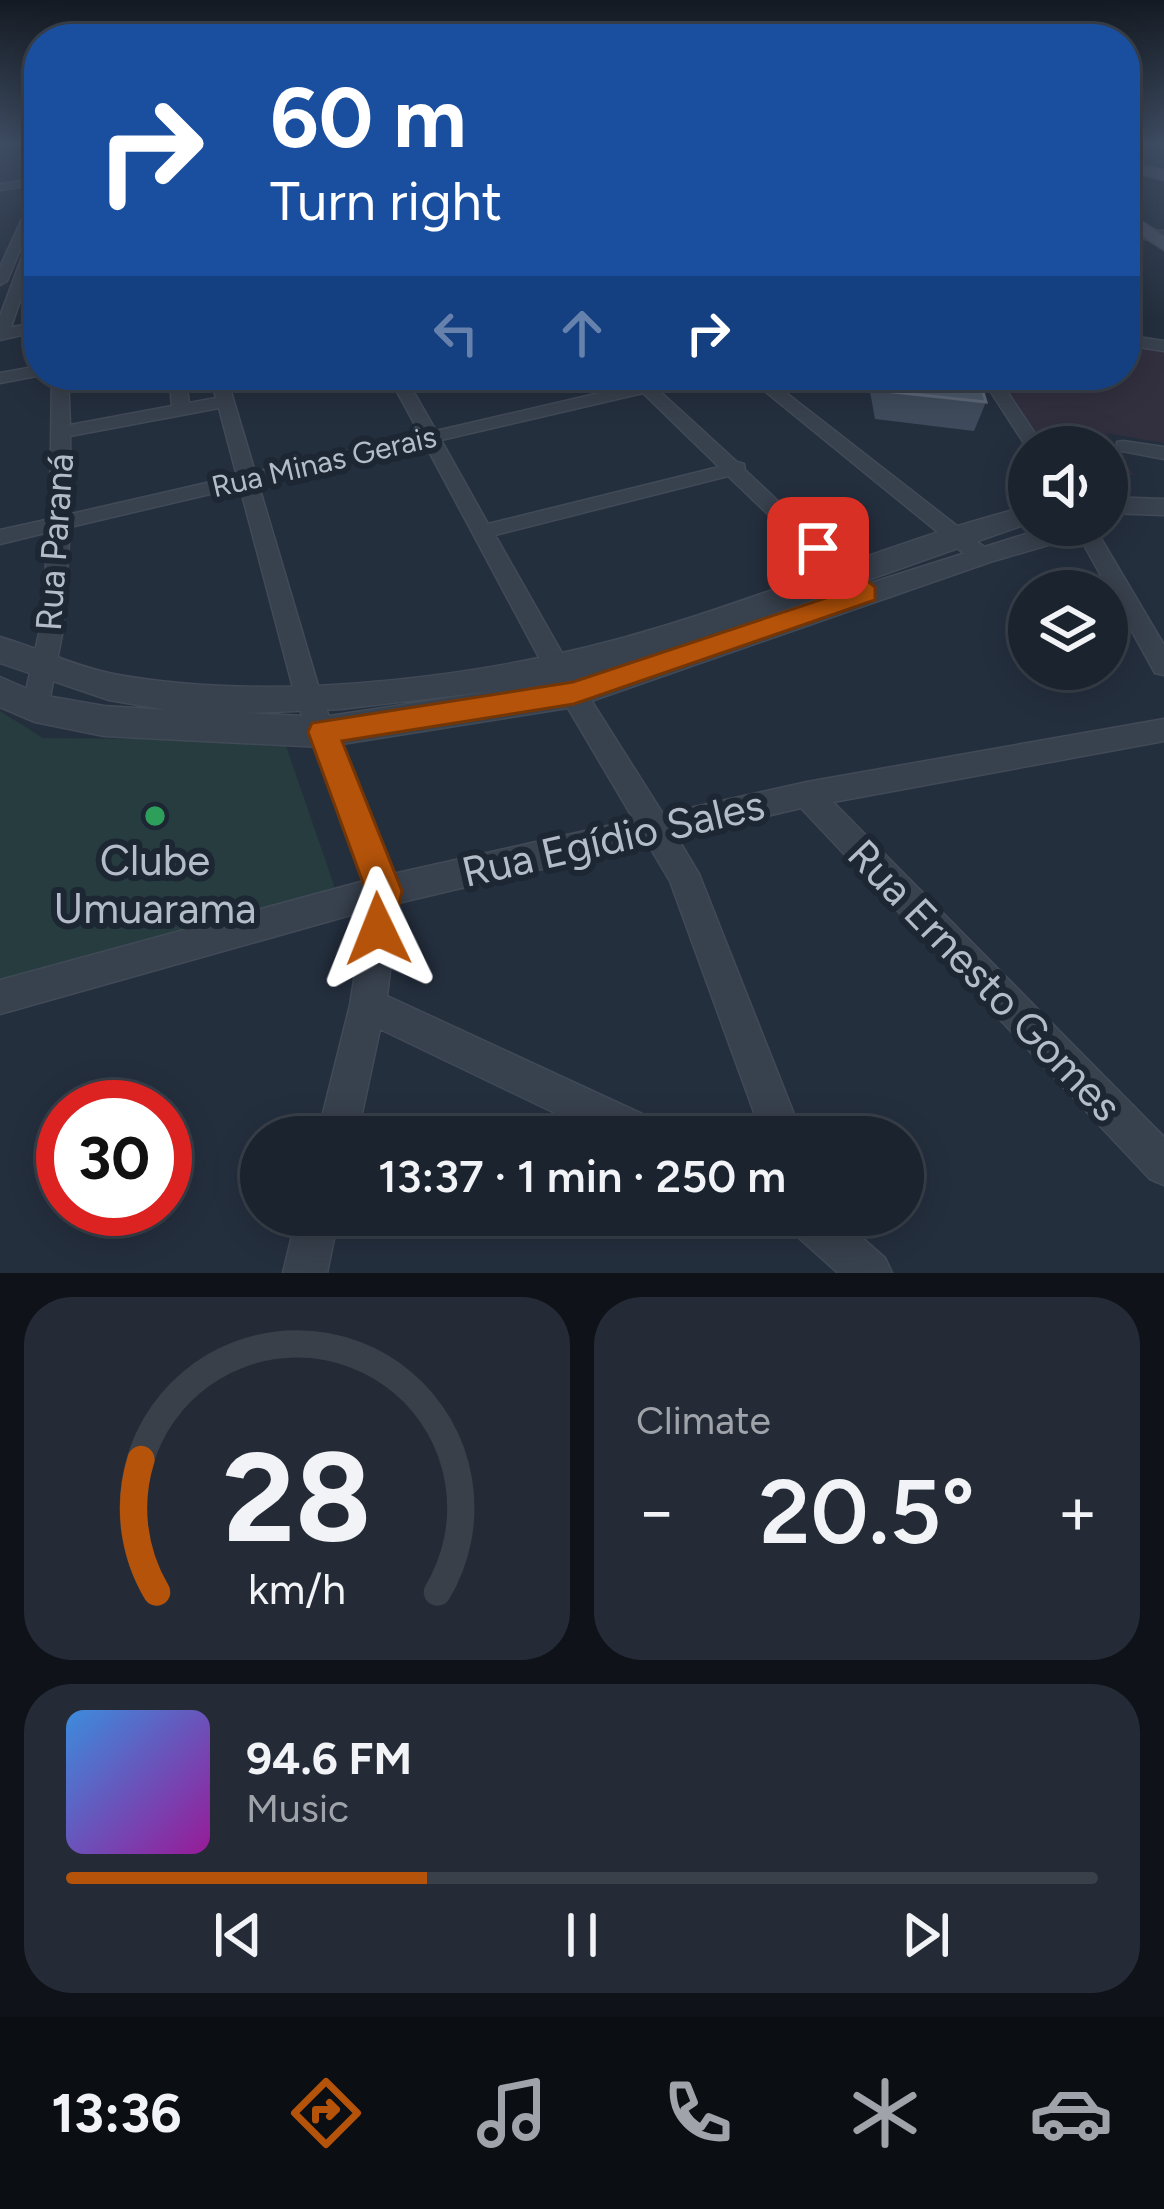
<!DOCTYPE html>
<meta charset="utf-8">
<style>
:root{--surface:#1b232e;--page:#242b36;--text:#f1f3f6;--muted:#a0a4aa;--line:#39404a;--accent:#b45309}
body{margin:0;font-family:Figtree,sans-serif;background:var(--page);color:var(--text);height:100vh;display:flex;flex-direction:column;font-size:45px;white-space:nowrap}
*{box-sizing:border-box;margin:0}
p{font-size:39px;color:var(--muted)}
.icon{flex:none;width:66px;height:66px;fill:none;stroke:currentColor;stroke-width:2;stroke-linecap:round;stroke-linejoin:round}
.map{position:relative;height:1273px;overflow:hidden}
.side{display:flex;flex-direction:column;gap:24px;padding:24px;background:#0f1319;flex:1}
.side>*{flex:none}
.banner{position:absolute;left:24px;top:24px;width:1116px;height:366px;border-radius:48px;box-shadow:0 6px 30px #0003,0 0 0 3px var(--line);background:#1a4fa0;color:#fff;overflow:hidden}
.controls{position:absolute;left:1008px;top:426px;display:grid;gap:24px}
.controls a{display:grid;place-items:center;width:120px;height:120px;border-radius:50%;background:var(--surface);box-shadow:0 6px 30px #0003,0 0 0 3px var(--line);font-size:60px}
.speed{position:absolute;left:36px;top:1080px;display:flex;gap:24px;font-size:60px;font-weight:700;text-align:center}
.speed>*{display:grid;place-content:center;width:156px;height:156px;border-radius:50%;background:var(--surface);box-shadow:0 6px 30px #0003,0 0 0 3px var(--line);line-height:1}
.speed .limit{border:18px solid #d22;background:#fff;color:#111}
.pin{position:absolute;display:grid;place-items:center;width:102px;height:102px;color:#fff;margin:-51px;border-radius:24px;box-shadow:0 6px 18px #0006}
.me{position:absolute;width:132px;margin:-66px;rotate:358deg;stroke-linejoin:round;filter:drop-shadow(0 0 9px #0008)}
.turn{display:flex;align-items:center;gap:42px;height:252px;padding:0 48px;font-size:54px}
.turn .icon{width:156px;height:156px;stroke-width:2.5}
.turn b{display:block;font-size:84px;line-height:102px}
.lanes{display:flex;align-items:center;height:114px;padding:0 48px;background:#0003;justify-content:center;gap:60px;direction:ltr}
.lanes .off{opacity:.35}
.big{font-size:90px;font-weight:600;line-height:1.1}
.side .widget{flex:1;display:flex;flex-direction:column;justify-content:center;gap:18px;min-width:0;padding:0 42px;border-radius:48px;background:var(--page)}
.side .dial{align-items:center;gap:0}
.dial svg{height:312px;overflow:visible;fill:none;stroke:var(--line);stroke-width:7;stroke-linecap:round;text-anchor:middle}
.dial text{fill:var(--text);stroke:none}
.song{display:flex;align-items:center;gap:36px}
.cover{width:144px;height:144px;border-radius:18px;background:linear-gradient(135deg,hsl(210 70% 55%),hsl(300 70% 35%))}
.played{height:12px;border-radius:6px;background:linear-gradient(90deg,var(--accent) 35%,var(--line) 35%)}
.keys{display:flex;justify-content:space-around;direction:ltr}
.heat{display:flex;justify-content:space-between;align-items:center;font-size:66px;direction:ltr}
.side .tiles{flex:1;display:grid;gap:24px;grid-template-columns:1fr 1fr}
.widget:last-child{grid-column:span 2}
.trip{position:absolute;left:240px;top:1116px;width:684px;height:120px;border-radius:60px;background:var(--surface);box-shadow:0 6px 30px #0003,0 0 0 3px var(--line);font-weight:600;line-height:120px;text-align:center}
.dock{display:flex;height:192px;justify-content:space-around;align-items:center;background:#0b0e12;color:var(--muted)}
.dock .icon{width:84px;height:84px}
.dock .on{color:var(--accent)}
.dock b{font-size:54px;color:var(--text)}
.map>svg:first-child{display:block}
</style>
<div class="map">
<svg width="1164" height="1273" viewBox="0 0 1164 1273">
<rect width="100%" height="100%" fill="#242f3e"/>
<!-- medical -->
<path fill="#32303f" d="M1125,342L1164,348V443L1106,433L1134,475H1107V447H1041L991,375H1125Z"/>
<!-- green -->
<path fill="#263c3f" d="M0,711L43,738L284,740L336,891L0,980Z"/>
<g fill="none" stroke-linecap="round" stroke-linejoin="round">
<!-- minor casing -->
<g stroke="#414a57" stroke-width="3">
<g id="minor">
<path d="M39,178V184L0,190V184Z"/>
<path d="M39,190V205L7,281L0,285V267L34,193Z"/>
<path d="M39,224V245L11,327L39,323V331L0,340V316L33,228Z"/>
<rect x="1125" y="231" width="39" height="8"/>
<path d="M1125,335L1164,341V351L1125,345Z"/>
<path d="M39,366V375H42L0,383V373Z"/>
<path d="M52,375H68L70,425L172,406L169,375H185L189,403L216,398L210,375H226L255,472L420,434L388,375H404L436,431L634,385L628,378L630,375H642L737,462L744,464L745,470L876,594L873,599H857L728,476L495,535L567,662L663,814L807,782L1164,719V741L833,802L1164,1137V1185L1150,1179L801,808L677,837L699,874L803,1137H763L670,881L648,844L398,903L387,996L662,1123L668,1137H605L380,1029L357,1137H317L350,1005L365,911L0,1014V980L364,881L296,699L240,487L70,527L63,629L48,708L44,715L35,718L26,715L22,708L40,629L49,532L0,544V530L50,519ZM643,393L719,467L488,524L441,440ZM219,408L237,476L71,514L70,436ZM425,444L549,676L634,820L393,874L322,699L258,483Z"/>
<path d="M745,375H763L988,550L991,555L988,560H972Z"/>
<path d="M980,375H996L1044,447H1029V451Z"/>
<path d="M1123,441L1164,447V459L1117,450V442Z"/>
<path d="M1073,525H1093L1164,645V675L1155,673Z"/>
<path d="M297,1215H339L327,1273H283Z"/>
<path d="M784,1215H836L885,1258L892,1273H838L790,1230Z"/>
</g>
</g>
<!-- tertiary casing -->
<g stroke="#414a57" stroke-width="3">
<g id="tertiary">
<path d="M1107,497L1164,499V515L1107,513Z"/>
<path d="M1029,506V523L766,616L1054,525H1100L1096,531L990,562L574,707L323,747L104,736L35,722L0,707V677L41,695L104,706L167,710L109,700L0,663V637C38,648 73,666 113,674C280,705 503,676 664,626C787,589 905,537 1029,506ZM501,690L323,717L245,713L341,709Z"/>
</g>
</g>
<!-- secondary casing -->
<g stroke="#414a57" stroke-width="3">
<g id="secondary">
<path d="M1139,165L1164,170V180L1140,174L1125,179V169Z"/>
<path d="M1125,211L1164,236V250L1125,224Z"/>
</g>
</g>
<!-- minor -->
<use href="#minor" fill="#38414e" fill-rule="evenodd"/>
<!-- tertiary -->
<use href="#tertiary" fill="#38414e" fill-rule="evenodd"/>
<!-- secondary -->
<use href="#secondary" fill="#465061" fill-rule="evenodd"/>
</g>
<!-- wall -->
<path fill="#3f4b5c" d="M873,375H978L986,402L974,431L875,419L869,386Z"/>
<!-- building -->
<path fill="#4b5868" stroke="#5c6777" stroke-width="3" d="M880,375H978L986,402L883,391Z"/>
<!-- sky -->
<linearGradient id="sky" x2="0" y2="1"><stop stop-color="#141a22"/><stop offset="0.45" stop-color="#3f4d63"/><stop offset="1" stop-color="#3f4d63" stop-opacity="0"/></linearGradient>
<rect width="1164" height="321" fill="url(#sky)"/>
<!-- route -->
<path fill="#b45309" stroke="#753606" stroke-width="3" d="M818,540L875,587V600L574,704L342,741L402,891L391,942L378,947L365,942L360,929L366,891L308,732L312,723L573,682L847,591L805,548Z"/>
<!-- markers -->
<circle fill="#2e9e5b" stroke="#1d2633" stroke-width="4.5" cx="155" cy="816" r="12"/>
<g text-anchor="middle" stroke-width="12" stroke-linejoin="round" paint-order="stroke">
<!-- far-street labels -->
<g font-size="30" fill="#b4bcc9" stroke="#1d2633">
<text transform="translate(324 462) rotate(-13)" y="10">Rua Minas Gerais</text>
</g>
<!-- street labels -->
<g font-size="36" fill="#b4bcc9" stroke="#1d2633">
<text transform="translate(54 542) rotate(-86)" y="13">Rua Paraná</text>
</g>
<!-- near-street labels -->
<g font-size="42" fill="#b4bcc9" stroke="#1d2633">
<text transform="translate(613 838) rotate(-13)" y="15">Rua Egídio Sales</text>
<text transform="translate(985 980) rotate(46)" y="15">Rua Ernesto Gomes</text>
</g>
<!-- near-poi labels -->
<g font-size="42" fill="#b4bcc9" stroke="#1d2633">
<text x="155" y="875">Clube<tspan x="155" dy="48">Umuarama</tspan></text>
</g>
</g>
</svg>
<div class="controls">
<a><svg class="icon" aria-label="sound" viewBox="0 0 24 24"><path d="M4 9h4l5-4v14l-5-4H4zM17 9q2 3 0 6"/></svg></a>
<a><svg class="icon" aria-label="layers" viewBox="0 0 24 24"><path d="M12 4l9 5-9 5-9-5zM3 14l9 5 9-5"/></svg></a>
</div>
<div class="speed"><div class="limit">30</div></div>
<div class="pin" style="left:818px;top:548px;background:#d93025"><svg class="icon" aria-label="arrive" viewBox="0 0 24 24"><path d="M6 21V4h12l-3 4 3 4H6"/></svg></div>
<svg class="me" style="left:378px;top:929px" viewBox="-20 -20 40 40"><path d="M0-17L14 15 0 8-14 15z" fill="#b45309" stroke="#fff" stroke-width="4"/></svg>
<div class="trip">13:37 · 1 min · 250 m</div>
<div class="banner">
<div class="turn"><svg class="icon" aria-label="right" viewBox="0 0 24 24"><path d="M7 20v-9h11M14 6l5 5-5 5"/></svg><div><b>60 m</b>Turn right</div></div>
<div class="lanes"><svg class="icon off" aria-label="left" viewBox="0 0 24 24"><path d="M17 20v-9H6M10 6l-5 5 5 5"/></svg><svg class="icon off" aria-label="ahead" viewBox="0 0 24 24"><path d="M12 20V5M6 11l6-6 6 6"/></svg><svg class="icon" aria-label="right" viewBox="0 0 24 24"><path d="M7 20v-9h11M14 6l5 5-5 5"/></svg></div>
</div>
</div>
<section class="side">
<div class="tiles">
<div class="widget dial"><svg viewBox="0 0 100 80">
<path d="M14 69A42 42 0 1 1 86 69"/>
<path d="M14 69A42 42 0 0 1 10 35" stroke="#b45309"/>
<text x="50" y="56" font-size="32" font-weight="700">28</text>
<text x="50" y="72" font-size="11">km/h</text>
</svg></div>
<div class="widget"><p>Climate</p>
<div class="heat"><a>−</a><b class="big">20.5°</b><a>+</a></div>
</div>
<div class="widget">
<div class="song"><i class="cover"></i><div><b>94.6 FM</b><p>Music</p></div></div>
<div class="played"></div>
<div class="keys"><svg class="icon" aria-label="previous" viewBox="0 0 24 24"><path d="M18 5L8 12l10 7zM5 5v14"/></svg><svg class="icon" aria-label="pause" viewBox="0 0 24 24"><path d="M8 5v14M16 5v14"/></svg><svg class="icon" aria-label="next" viewBox="0 0 24 24"><path d="M6 5l10 7-10 7zM19 5v14"/></svg></div>
</div>
</div>
</section>
<nav class="dock">
<b>13:36</b>
<svg class="icon on" aria-label="directions" viewBox="0 0 24 24"><path d="M12 3l9 9-9 9-9-9zM9 14v-3h6M13 9l2 2-2 2"/></svg>
<svg class="icon" aria-label="music" viewBox="0 0 24 24"><path d="M9 18V5l10-2v13"/><circle cx="6" cy="18" r="3"/><circle cx="16" cy="16" r="3"/></svg>
<svg class="icon" aria-label="phone" viewBox="0 0 24 24"><path d="M5 4h4l2 5-3 2q2 4 5 5l2-3 5 2v4C11 20 4 13 5 4z"/></svg>
<svg class="icon" aria-label="climate" viewBox="0 0 24 24"><path d="M12 3v18M4 7l16 10M4 17L20 7"/></svg>
<svg class="icon" aria-label="car" viewBox="0 0 24 24"><path d="M5 17H2v-5l4-1 3-4h7l3 4 3 1v5h-3M9 17h6M6 11h13"/><circle cx="7" cy="17" r="2"/><circle cx="17" cy="17" r="2"/></svg>
</nav>
